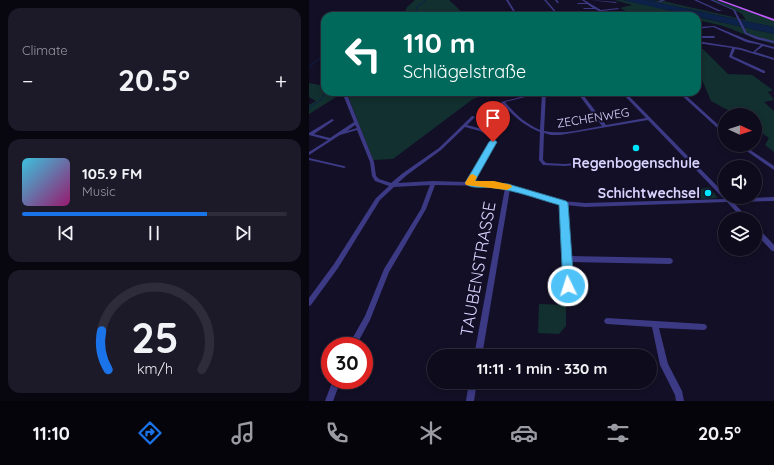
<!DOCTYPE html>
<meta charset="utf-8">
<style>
:root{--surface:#0e0b1c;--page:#1c1929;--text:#f1f3f6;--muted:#9b9ba3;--line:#2e2b3b;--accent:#1a73e8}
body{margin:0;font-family:Quicksand,sans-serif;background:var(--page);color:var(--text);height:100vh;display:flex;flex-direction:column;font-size:15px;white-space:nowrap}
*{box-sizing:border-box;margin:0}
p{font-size:13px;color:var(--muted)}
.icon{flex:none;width:22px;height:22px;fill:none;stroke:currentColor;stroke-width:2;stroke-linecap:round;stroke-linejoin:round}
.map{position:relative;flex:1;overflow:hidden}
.panel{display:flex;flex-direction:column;gap:8px;padding:8px;background:#08060f;width:309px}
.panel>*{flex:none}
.hud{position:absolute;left:12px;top:12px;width:380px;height:84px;border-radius:12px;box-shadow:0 2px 6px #0003,0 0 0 1px var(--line);background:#00695c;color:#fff;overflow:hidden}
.needle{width:26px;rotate:93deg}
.tools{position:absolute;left:409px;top:108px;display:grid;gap:8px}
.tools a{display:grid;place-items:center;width:44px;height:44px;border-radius:50%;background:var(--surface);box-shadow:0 2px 6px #0003,0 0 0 1px var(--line);font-size:20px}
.speed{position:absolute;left:12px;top:337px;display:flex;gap:8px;font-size:20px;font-weight:700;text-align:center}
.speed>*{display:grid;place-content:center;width:52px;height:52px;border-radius:50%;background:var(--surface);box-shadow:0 2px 6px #0003,0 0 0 1px var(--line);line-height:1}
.speed .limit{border:6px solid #d22;background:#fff;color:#111}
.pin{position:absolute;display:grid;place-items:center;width:34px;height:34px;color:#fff;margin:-41px -17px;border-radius:50% 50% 50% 0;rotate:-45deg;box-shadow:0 0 4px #0007}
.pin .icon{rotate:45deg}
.me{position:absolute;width:44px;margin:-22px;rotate:356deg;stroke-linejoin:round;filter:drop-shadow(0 0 3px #0008)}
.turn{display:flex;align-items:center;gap:14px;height:84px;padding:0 16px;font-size:18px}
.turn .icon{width:52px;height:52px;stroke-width:2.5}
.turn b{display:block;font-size:28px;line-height:34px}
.big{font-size:30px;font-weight:700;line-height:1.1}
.panel .card{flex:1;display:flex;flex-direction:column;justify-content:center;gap:6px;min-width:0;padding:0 14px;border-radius:12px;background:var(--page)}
.panel .dial{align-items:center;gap:0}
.dial svg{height:104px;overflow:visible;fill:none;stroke:var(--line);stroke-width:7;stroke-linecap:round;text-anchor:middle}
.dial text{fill:var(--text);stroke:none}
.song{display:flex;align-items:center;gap:12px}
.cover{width:48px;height:48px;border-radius:6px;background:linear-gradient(135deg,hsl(190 70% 55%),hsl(320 70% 35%))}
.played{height:4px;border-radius:2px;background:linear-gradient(90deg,var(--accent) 70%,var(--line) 70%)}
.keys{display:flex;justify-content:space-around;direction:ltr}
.heat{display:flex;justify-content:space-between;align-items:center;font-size:22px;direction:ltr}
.trip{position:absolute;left:118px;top:349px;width:230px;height:40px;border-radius:20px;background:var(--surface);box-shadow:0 2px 6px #0003,0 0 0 1px var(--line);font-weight:700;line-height:40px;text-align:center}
.dock{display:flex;height:64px;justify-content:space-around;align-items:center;background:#06040b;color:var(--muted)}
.dock .icon{width:28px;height:28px}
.dock .current{color:var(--accent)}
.dock b{font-size:18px;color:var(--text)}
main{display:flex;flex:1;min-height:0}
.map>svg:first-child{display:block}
</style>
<main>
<section class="panel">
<div class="card"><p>Climate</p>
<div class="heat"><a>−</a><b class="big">20.5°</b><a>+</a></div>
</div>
<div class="card">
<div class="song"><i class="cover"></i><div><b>105.9 FM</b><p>Music</p></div></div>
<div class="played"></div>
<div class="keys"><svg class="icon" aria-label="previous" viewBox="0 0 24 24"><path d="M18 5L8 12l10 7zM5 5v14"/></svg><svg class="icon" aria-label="pause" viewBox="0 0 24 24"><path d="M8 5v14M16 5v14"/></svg><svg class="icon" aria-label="next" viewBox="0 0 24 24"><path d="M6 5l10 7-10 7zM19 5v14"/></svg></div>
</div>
<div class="card dial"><svg viewBox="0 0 100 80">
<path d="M14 69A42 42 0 1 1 86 69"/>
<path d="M14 69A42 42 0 0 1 9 39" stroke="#1a73e8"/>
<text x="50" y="56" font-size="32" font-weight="700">25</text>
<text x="50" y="72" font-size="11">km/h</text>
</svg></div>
</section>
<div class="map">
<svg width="465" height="401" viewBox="0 0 465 401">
<rect width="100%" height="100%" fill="#130f26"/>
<!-- green -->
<g fill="#12302f">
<path d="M106,0H140L157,16H94L98,7Z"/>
<path d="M305,0H314L386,16H326L311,8L323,5Z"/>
<path d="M337,0L354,1L437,20L433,14L403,0H407L465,20V27Z"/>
<path d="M388,17L465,34V44C451,41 440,36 427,31C415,25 401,23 388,20Z"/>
<path d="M388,48L394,49L419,74L443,75L464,90L459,92L465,100L455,102L465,111V152L456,145L460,138L446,128V115H428L402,101L393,80L388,75Z"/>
<path d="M0,83L16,86V92H186L164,99L84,159L64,160L39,96L32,94L0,114V105L7,101L0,97Z"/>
<path d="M400,187L409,198L392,199L387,190Z"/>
<path d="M230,304L257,305V326L250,334L229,333Z"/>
</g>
<!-- water -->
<path fill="#0c2248" d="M314,0H337L465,27V34Z"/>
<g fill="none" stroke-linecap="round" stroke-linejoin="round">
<!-- stream -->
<g stroke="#0c2248" stroke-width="1">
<path d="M342,0L346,1"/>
<path d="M104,16L108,10V7L117,0"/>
<path d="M0,67L16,54"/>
<path d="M0,108L13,99L16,92"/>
</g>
<!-- minor -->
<g fill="#3d3a85" fill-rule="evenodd">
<path d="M197,0H199L209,16H207Z"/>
<path d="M235,0H237L251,16H249Z"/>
<path d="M246,0H248L250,3H248Z"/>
<path d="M273,0H275L292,10L309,8L310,9L293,11L298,14L314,12L315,13L299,15L300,16H298L294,13L268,15L269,14L292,12L286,9H274L275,8H284L278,4H268L269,3H277Z"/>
<path d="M281,0L308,2L307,3Z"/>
<path d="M353,0H357L350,2L349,1Z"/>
<path d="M385,0H388L410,10L414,11H409Z"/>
<path d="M401,0H404L426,10L438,33L449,37L465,41V43L447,39L436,34L424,10Z"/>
<path d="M261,15L266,16H260Z"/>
<path d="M405,26L439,40L465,47V49L454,46L446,52L465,58V60L432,50L426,49L423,56L456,71V73H454L420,57L423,48L388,43V41L432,48L444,52L452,45L437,42L404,27L388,29V27Z"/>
<path d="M388,36H405L406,37L405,38H388Z"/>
<path d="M231,92H237L235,131C254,135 274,129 293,126L268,92H272L297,125L337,118L312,92H316L416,194V197H418L416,199L465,197V201L424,202L440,219H434L418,202L276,207L257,205L260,256L361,258L363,259L364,261L363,263L361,264L261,262L263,300L262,302L260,303L258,302L257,300L252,204L201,189L173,356H165L196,188L185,186L126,185L117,209L80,272L61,320L47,346H39L56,316L75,269L112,209L121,185L85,187L71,200L29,268L2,305L0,306V298L25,264L67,198L80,186L66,181L63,176L61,162L48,130L31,135L0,155V152L19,140L0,135V133L23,119L25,120L24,121L5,134L21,138L45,122L35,97L32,94L33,93H35L39,97L65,162L67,176L70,179L82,183L94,173L130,148L163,116H164L166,117L158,125L173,129L187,137L181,153L163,182H185L199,185L254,201L276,203L416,199L414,198L339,120L251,135H242L235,133L234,160L237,163L256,164L300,160L302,161L300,162L256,166L234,165L230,160L231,132C215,126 203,115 192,102ZM233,93L231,130C217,124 206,114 196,102ZM46,125L48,128L38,131ZM156,127L171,131L183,137L177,153L158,182L124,181L89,183L98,175L132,150Z"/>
<path d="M369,92H373L416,131V134H415Z"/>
<path d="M429,145H434L465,166V170Z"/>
<path d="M0,158L35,166L37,167L35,168L0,160Z"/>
<path d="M446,227H448L465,245V251H463L446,233Z"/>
<path d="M298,318L395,324L397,325L398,327L397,329L395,330L350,328L359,364L373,391L375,401H367L366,395L351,365L343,327L298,324L296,323L295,321L296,319Z"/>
<path d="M24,380H32L24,401H16Z"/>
<path d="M160,382H168L165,401H157Z"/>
</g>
<!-- major -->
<path fill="#c25bff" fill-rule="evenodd" d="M408,0H412L465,19V21Z"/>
</g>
<!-- route -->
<path fill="#4fc3f7" stroke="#337fa1" d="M184,139L188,142L166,181L199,184L257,201L259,203L265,286L263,290L259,292L255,290L254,286L250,205C229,199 208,191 186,188C178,186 161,190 156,183L180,142Z"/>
<!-- slow -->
<path fill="#f59e0b" d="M164,174L168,177L166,181H185L202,185L203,187L198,190L157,185L156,183L161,175Z"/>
<!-- markers -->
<g fill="#00e5ff" stroke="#130f26" stroke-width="1.5">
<circle cx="327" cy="148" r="4"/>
<circle cx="399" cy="193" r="4"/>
</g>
<g text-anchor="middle" stroke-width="4" stroke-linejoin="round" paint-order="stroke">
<!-- far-street labels -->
<g font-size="12" fill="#d9d4ff" stroke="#130f26">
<text transform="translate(284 118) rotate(-9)" y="4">ZECHENWEG</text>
</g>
<!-- poi labels -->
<g font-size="14" font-weight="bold" fill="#d9d4ff" stroke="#130f26">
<text x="327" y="168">Regenbogenschule</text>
<text x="391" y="198" text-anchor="end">Schichtwechsel</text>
</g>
<!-- near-street labels -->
<g font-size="17" fill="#d9d4ff" stroke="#130f26">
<text transform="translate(169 269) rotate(-80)" y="6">TAUBENSTRASSE</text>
</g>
</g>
</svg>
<div class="tools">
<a><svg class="needle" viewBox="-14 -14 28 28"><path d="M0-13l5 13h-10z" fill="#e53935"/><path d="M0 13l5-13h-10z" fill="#9b9ba3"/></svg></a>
<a><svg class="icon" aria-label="sound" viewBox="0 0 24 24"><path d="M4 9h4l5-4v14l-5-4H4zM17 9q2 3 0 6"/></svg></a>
<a><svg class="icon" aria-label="layers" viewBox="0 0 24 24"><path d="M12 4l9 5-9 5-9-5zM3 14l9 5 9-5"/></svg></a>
</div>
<div class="speed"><div class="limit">30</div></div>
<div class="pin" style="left:184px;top:142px;background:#d93025"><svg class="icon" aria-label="arrive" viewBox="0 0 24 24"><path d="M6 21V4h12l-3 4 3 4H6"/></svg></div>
<svg class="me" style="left:259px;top:286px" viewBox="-20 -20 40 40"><circle r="17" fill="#4fc3f7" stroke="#fff" stroke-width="3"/><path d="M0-11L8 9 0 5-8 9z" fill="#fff"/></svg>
<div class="trip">11:11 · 1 min · 330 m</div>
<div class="hud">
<div class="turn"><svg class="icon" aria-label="left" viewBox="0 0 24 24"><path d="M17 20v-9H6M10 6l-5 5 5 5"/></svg><div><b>110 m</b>Schlägelstraße</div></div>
</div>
</div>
</main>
<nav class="dock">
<b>11:10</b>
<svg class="icon current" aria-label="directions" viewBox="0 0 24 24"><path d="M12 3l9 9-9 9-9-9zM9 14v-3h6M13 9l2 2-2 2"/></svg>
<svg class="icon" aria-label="music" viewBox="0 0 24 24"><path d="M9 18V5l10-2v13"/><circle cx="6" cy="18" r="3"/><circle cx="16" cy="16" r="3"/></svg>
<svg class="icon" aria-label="phone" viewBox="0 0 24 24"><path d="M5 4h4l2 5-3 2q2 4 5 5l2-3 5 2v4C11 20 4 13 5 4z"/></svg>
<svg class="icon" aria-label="climate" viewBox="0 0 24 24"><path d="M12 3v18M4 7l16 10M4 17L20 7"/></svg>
<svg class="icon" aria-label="car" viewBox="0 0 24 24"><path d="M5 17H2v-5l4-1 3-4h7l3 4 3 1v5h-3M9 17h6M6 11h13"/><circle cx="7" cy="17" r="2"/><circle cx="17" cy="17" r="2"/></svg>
<svg class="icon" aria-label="filters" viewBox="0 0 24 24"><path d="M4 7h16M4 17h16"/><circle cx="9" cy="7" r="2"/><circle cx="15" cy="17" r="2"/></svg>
<b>20.5°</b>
</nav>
